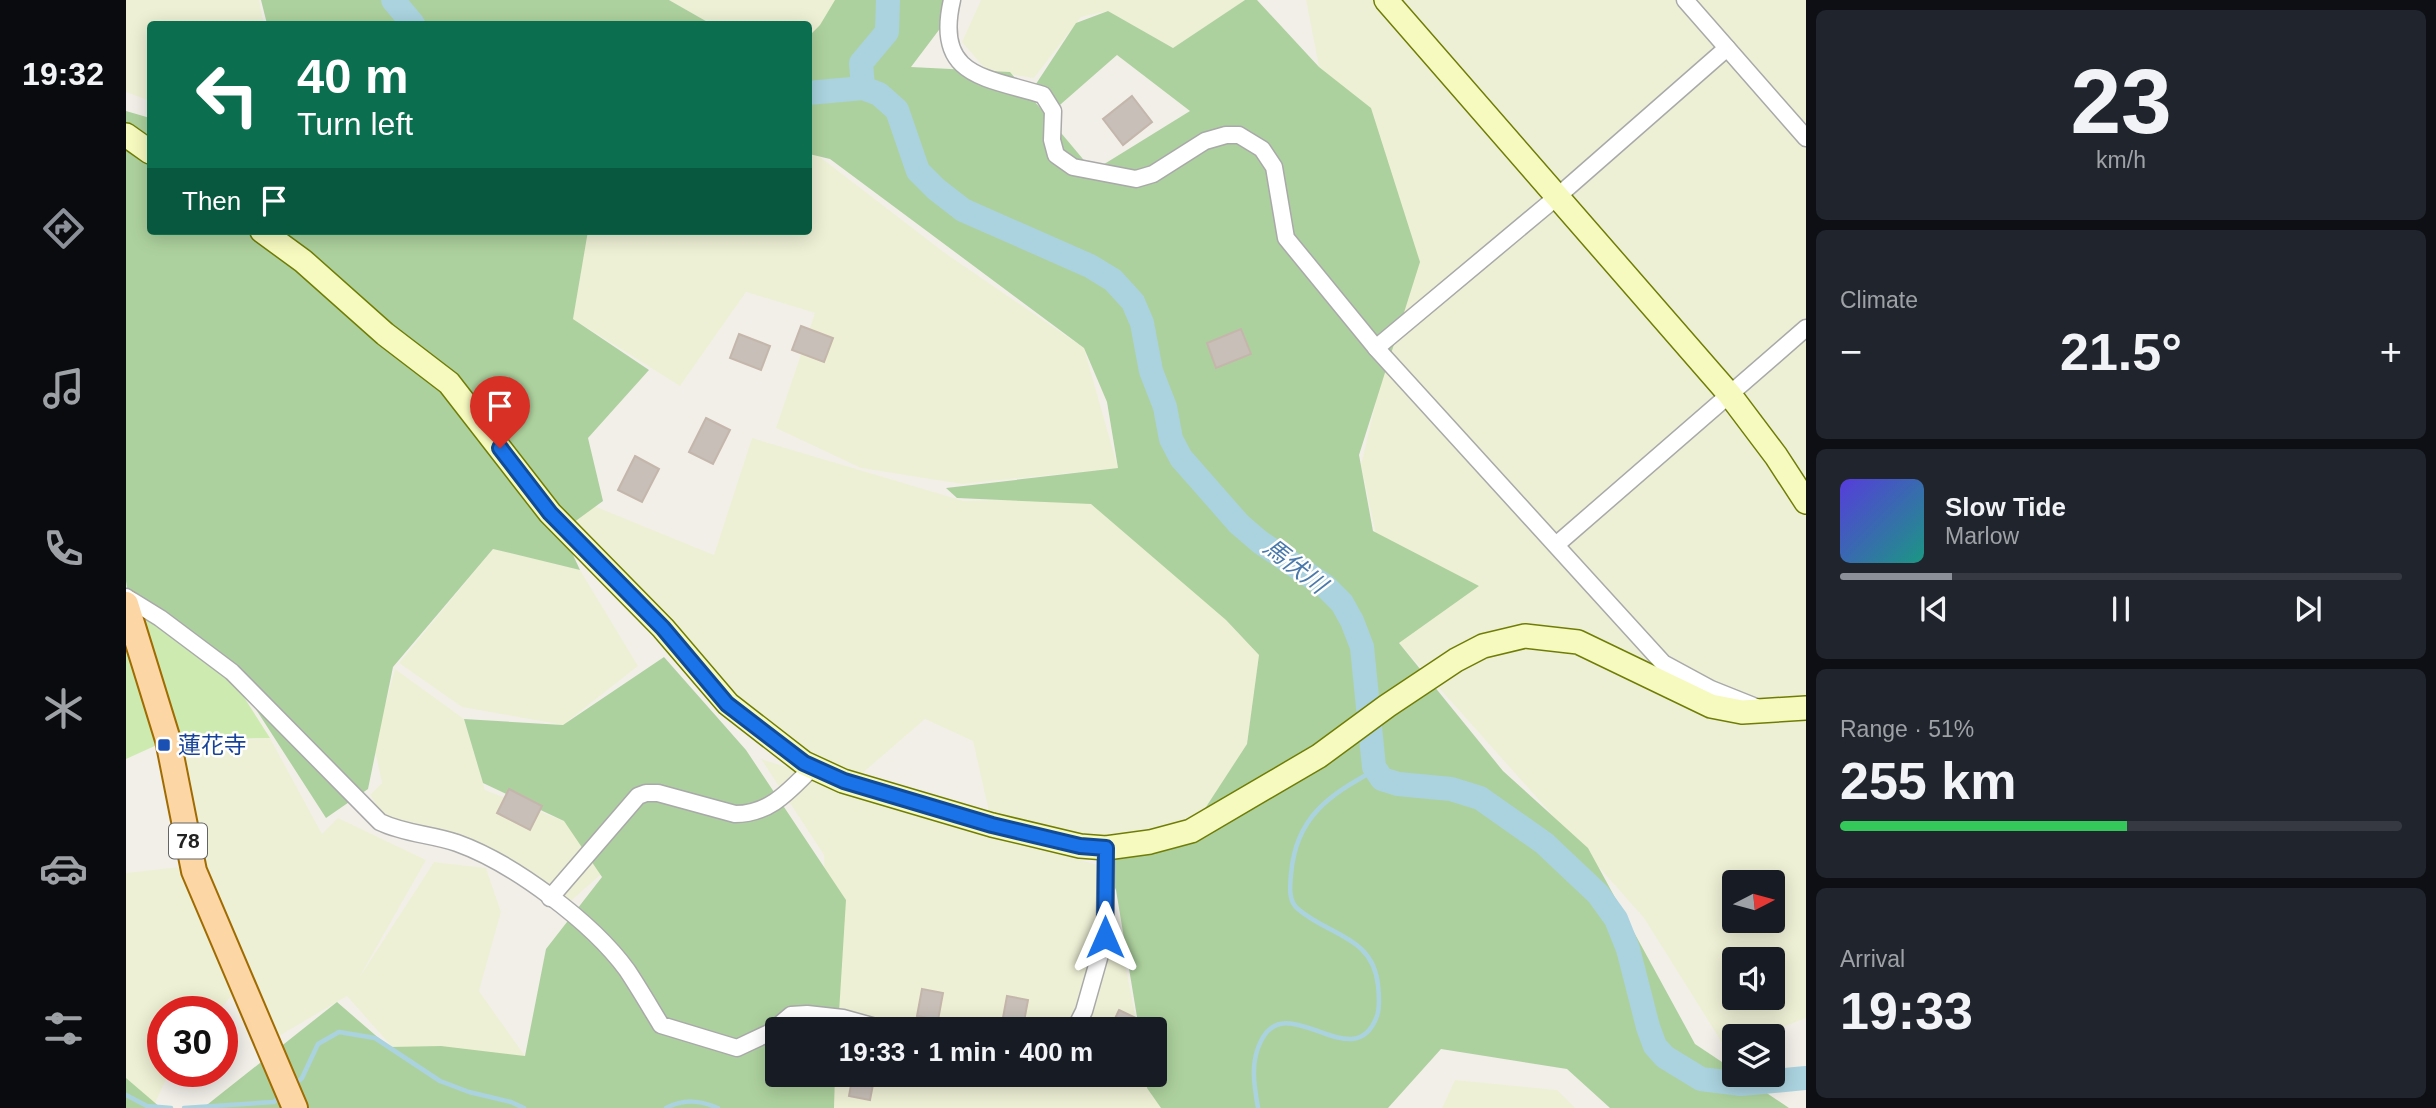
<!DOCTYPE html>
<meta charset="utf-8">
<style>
:root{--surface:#171b24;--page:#20242c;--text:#f1f3f6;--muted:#9ea1a6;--line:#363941;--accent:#8c9099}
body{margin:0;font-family:Arial,"Noto Sans JP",sans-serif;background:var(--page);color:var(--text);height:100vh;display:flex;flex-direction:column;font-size:26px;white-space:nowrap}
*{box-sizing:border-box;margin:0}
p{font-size:23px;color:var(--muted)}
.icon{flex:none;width:38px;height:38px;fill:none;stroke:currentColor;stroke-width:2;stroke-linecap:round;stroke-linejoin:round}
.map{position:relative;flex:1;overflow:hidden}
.drawer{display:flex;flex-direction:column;gap:10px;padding:10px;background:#0d0f14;width:630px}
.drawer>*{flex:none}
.hud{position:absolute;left:21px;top:21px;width:665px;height:214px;border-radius:7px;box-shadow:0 4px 18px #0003;background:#0b6e4f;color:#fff;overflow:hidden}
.needle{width:46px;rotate:84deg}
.buttons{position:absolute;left:1596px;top:870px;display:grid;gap:14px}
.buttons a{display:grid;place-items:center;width:63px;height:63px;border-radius:7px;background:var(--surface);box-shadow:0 4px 18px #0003;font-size:35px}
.speed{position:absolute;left:21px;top:996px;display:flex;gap:14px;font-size:35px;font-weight:700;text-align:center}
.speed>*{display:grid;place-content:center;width:91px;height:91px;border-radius:50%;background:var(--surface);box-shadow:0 4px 18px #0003;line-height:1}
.speed .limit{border:10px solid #d22;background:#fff;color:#111}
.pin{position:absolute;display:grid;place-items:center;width:60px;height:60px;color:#fff;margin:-72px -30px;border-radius:50% 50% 50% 0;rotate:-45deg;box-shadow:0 0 7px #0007}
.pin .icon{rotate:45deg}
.me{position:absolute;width:77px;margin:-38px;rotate:0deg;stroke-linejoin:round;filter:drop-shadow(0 0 5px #0008)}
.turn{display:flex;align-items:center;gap:24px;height:147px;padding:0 35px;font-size:32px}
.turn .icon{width:91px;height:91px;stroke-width:2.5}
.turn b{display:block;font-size:49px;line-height:60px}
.then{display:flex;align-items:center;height:66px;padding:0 35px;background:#0003;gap:14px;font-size:26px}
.big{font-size:52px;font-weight:700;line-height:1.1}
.drawer .card{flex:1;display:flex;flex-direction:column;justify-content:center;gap:10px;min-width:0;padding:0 24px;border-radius:10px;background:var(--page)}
.drawer .dial{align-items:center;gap:0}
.dial b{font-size:91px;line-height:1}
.song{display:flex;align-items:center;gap:21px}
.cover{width:84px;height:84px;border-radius:10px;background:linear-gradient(135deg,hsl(250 70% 55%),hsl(170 70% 35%))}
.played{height:7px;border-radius:4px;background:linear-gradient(90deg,var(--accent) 20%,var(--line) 20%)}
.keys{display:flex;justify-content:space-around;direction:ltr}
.heat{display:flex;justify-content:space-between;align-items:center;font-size:38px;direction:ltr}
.charge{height:10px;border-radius:5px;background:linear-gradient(90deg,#34c759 51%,var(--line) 0)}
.trip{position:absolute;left:639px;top:1017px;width:402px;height:70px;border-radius:7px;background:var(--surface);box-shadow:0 4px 18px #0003;font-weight:700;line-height:70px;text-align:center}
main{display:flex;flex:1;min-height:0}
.tab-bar{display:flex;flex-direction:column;width:126px;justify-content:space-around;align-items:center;background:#090b0e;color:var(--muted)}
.tab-bar .icon{width:49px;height:49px}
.tab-bar .on{color:var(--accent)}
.tab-bar b{font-size:32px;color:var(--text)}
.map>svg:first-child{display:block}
</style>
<main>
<nav class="tab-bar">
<b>19:32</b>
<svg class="icon on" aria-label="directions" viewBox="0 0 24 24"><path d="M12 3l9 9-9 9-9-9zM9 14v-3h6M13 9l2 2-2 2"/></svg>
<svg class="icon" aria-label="music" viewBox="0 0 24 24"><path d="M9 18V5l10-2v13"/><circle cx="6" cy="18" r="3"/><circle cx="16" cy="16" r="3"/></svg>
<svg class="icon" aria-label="phone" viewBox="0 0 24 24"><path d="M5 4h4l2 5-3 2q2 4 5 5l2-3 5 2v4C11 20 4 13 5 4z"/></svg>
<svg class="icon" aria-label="climate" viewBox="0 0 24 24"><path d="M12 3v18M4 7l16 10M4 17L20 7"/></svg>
<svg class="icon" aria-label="car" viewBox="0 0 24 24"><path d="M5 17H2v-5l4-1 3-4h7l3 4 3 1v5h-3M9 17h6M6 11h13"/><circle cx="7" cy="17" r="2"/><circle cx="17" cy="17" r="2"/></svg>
<svg class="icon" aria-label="filters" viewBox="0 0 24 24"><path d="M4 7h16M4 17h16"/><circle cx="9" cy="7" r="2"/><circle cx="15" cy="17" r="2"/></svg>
</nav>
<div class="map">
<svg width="1680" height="1108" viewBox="0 0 1680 1108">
<rect width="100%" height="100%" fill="#f2efe9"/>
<!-- farmland -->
<g fill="#eef0d5" fill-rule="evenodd">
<path d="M0,0H133L138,24H24V101L0,92Z"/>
<path d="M543,0H709L702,28L683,39L682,24H585Z"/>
<path d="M855,0H1119L1047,48L982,11L955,17L908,78L861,71L836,42Z"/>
<path d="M1180,0H1680V1018L1634,1036H1608V1046L1600,1049L1518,918L1273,643L1235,465L1280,275L1253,133L1193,67ZM1608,882H1647V920H1608ZM1608,959H1647V998H1608Z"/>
<path d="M683,154L694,157L819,253L958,348L992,468L836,484L735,468L650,428L689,313L620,292L554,386L447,319L462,231H682Z"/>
<path d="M626,438L838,501L971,497L1100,620L1133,655L1121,744L1065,831L980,848L866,825L847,741L799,719L725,783L602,704L439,527L468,506L588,555Z"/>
<path d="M367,549L454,570L512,666L437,725L336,707L273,663Z"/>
<path d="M269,669L338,719L359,790L438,821L481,869L437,908L384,862L271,836L244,795L256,783L248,746Z"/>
<path d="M144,738L196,834L212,818L300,860L233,978L308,862L360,868L375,912L353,991L399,1056L266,1047L221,996L153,1036L125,972L93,1011L37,1012V1071H44L29,1103L0,1082V873L63,866L38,745Z"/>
<path d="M635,759L971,865L972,870L981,872L1012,1029H702L698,855Z"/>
<path d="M703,1075H1021L1037,1108H704Z"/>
<path d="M1329,1080L1431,1090L1449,1108H1316Z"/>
</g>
<!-- grass -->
<path fill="#cdebb0" d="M0,590L107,680L144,738L42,740L0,759Z"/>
<!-- forest -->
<g fill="#add19e">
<path d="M135,0H543L585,24H141Z"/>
<path d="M709,0H830L822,18L785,67L884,72L967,171L1064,111L991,55L927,111L908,87L950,23L982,11L1047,48L1119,0H1131L1193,67L1245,108L1294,262L1233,455L1247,531L1353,586L1273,643L1377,771L1462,848L1569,1044L1608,1070V1074L1614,1075L1663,1108H1484L1441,1069L1315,1049L1262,1108H1035L1021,1088L1019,1075L1029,1074V1029H1013L990,890L973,856L1065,830L1121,744L1133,655L1100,620L965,504L831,498L820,488L992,468L981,402L958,348L704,159L683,154V36L694,25Z"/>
<path d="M0,111L24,118V231H462L447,319L523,370L462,438L477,501L436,531L454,570L367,549L267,667L242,789L200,818L106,672L3,603L0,581Z"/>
<path d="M538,657L620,750L720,900L712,1029H651V1074L709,1075L708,1108H77L211,1002L263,1047L315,1046L399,1056L420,949L476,877L438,821L357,783L338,719L437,725Z"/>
<path d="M0,1078L35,1108H0Z"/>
</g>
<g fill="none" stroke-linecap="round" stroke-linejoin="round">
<!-- stream -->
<g stroke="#aad3df" stroke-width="4.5">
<path d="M168,1085L176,1078L192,1044L213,1032L249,1038L314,1081L343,1092L385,1102L398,1108"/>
<path d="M0,1095L21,1106L45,1108"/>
<path d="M58,1108L148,1102L156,1095"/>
<path d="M540,1108C558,1099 573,1100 592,1108"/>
<path d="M1132,1108C1128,1085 1124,1062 1135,1041C1161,987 1228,1079 1251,1016C1254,1007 1253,994 1252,985C1247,936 1203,936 1172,909C1162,901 1164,886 1165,874C1170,817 1202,796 1249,770"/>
</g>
<!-- river -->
<g stroke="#aad3df" stroke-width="24">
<path d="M267,0L287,24"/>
<path d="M737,88L735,63L761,32L762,0"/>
<path d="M682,93L737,88L753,94L771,110L792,171L810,189L837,210L964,266L987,280L1007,302L1016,323L1025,371L1039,407L1045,439L1055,458L1113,524L1134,542L1199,586L1216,603L1226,621L1236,647L1248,767L1256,779L1272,784L1325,789L1354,798L1418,843L1472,894L1490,919L1502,949L1522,1027L1529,1046L1539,1057L1575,1079L1615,1084L1680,1078"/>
</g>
</g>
<!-- building -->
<g fill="#c7bfb8" stroke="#c4b6ab" stroke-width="2">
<path d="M1006,96L1026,122L997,145L977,119Z"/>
<path d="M675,326L707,338L698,362L666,350Z"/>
<path d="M1115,329L1125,354L1090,368L1081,343Z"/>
<path d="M613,334L644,346L635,370L604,358Z"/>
<path d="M580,418L604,430L587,464L563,452Z"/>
<path d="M509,456L533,469L516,502L492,490Z"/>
<path d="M383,789L416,806L404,830L371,813Z"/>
<path d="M796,989L817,993L812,1020L791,1016Z"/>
<path d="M881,996L902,1000L897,1027L876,1023Z"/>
<path d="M993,1010L1012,1019L1008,1029H984Z"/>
<path d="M727,1074H749L744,1100L723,1096Z"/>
</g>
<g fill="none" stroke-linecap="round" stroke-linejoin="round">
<!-- street casing -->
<g stroke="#a9a9a9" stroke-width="19">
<g id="street">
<path d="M826,0C808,77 859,77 917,95L927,111L926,140L930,155L947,167L1010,179L1027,174L1079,141L1100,135H1113L1136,149L1148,167L1160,238L1250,348L1537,663L1585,689L1630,707"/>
<path d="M1559,0L1680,138"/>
<path d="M1250,348L1432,196L1601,48"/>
<path d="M1430,545L1680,328"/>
<path d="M0,597L34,618L106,672L254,822C279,834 305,834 331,843C387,863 466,922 501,970C513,988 524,1007 535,1025L611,1048L645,1032L665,1015L681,1014L717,1018L757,1029"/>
<path d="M424,898L512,796L520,793H532L609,814C644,814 663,791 686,768"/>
<path d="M949,1029L958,1011L979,937L980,848"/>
</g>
</g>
<!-- secondary casing -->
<g stroke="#707d05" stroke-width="26">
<g id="secondary">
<path d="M1260,0L1604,395L1650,456L1680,502"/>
<path d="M0,135L24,152"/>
<path d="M136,231L177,261L259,334L323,383L424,513L537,628L602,704L678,763L717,781L866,825L954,846L980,848L1024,842L1065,831L1193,756L1261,706L1330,660L1357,646L1399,636L1452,642L1585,706L1616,712L1680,708"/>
</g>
</g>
<!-- primary casing -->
<g stroke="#a06b00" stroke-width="28">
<path id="primary" d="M0,604L42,740L68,871L169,1108"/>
</g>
<!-- street -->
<use href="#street" stroke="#fff" stroke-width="16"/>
<!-- secondary -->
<use href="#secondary" stroke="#f7fabf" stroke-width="23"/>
<!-- primary -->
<use href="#primary" stroke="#fcd6a4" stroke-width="24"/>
</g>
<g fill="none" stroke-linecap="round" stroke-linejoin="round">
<!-- route casing -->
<g stroke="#114b97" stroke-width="18">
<path id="route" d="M374,448L424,513L537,628L601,704L678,763L718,781L866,825L954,846L980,848L979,937"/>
</g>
<!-- route -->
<use href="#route" stroke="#1a73e8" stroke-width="12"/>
</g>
<!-- markers -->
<rect fill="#1a4fb4" stroke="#fff" stroke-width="2.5" x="31" y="738" width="14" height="14" rx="3.5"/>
<g text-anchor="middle" stroke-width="5" stroke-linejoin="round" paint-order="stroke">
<!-- shield labels -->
<rect fill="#fff" stroke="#646464" stroke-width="2" x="43" y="823.5" width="38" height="35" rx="5"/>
<g font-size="21" font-weight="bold" fill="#222">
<text x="62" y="848">78</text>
</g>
<!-- transit labels -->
<g font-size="23" fill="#164399" stroke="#fff" text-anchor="start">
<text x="52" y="753">蓮花寺</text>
</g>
<!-- water labels -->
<g font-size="24" font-style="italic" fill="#4a7aab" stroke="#fff">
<text transform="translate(1169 566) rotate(38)" y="8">馬伏川</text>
</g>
</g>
</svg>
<div class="buttons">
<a><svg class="needle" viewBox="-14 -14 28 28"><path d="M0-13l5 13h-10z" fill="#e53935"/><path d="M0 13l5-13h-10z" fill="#9ea1a6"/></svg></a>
<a><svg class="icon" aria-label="sound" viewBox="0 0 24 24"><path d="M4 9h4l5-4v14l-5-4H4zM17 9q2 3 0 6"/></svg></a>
<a><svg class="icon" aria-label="layers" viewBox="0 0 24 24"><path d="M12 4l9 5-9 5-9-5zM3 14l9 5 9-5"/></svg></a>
</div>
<div class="speed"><div class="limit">30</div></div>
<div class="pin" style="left:374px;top:448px;background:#d93025"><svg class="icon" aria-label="arrive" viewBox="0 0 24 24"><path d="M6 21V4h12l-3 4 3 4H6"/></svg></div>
<svg class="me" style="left:979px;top:937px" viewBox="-20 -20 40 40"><path d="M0-17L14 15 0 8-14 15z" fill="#1a73e8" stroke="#fff" stroke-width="4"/></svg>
<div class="trip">19:33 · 1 min · 400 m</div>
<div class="hud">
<div class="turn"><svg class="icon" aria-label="left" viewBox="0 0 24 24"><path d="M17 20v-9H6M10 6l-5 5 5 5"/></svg><div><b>40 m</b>Turn left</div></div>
<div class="then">Then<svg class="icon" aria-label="arrive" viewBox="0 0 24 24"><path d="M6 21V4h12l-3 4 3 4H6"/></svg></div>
</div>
</div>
<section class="drawer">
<div class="card dial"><b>23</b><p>km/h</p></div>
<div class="card"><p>Climate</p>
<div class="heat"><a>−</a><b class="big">21.5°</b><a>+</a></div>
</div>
<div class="card">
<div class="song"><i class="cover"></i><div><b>Slow Tide</b><p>Marlow</p></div></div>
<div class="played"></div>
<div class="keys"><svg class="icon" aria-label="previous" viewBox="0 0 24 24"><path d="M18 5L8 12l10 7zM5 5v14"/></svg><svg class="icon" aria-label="pause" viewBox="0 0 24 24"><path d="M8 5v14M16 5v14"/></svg><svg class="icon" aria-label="next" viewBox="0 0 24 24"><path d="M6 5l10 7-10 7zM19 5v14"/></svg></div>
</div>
<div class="card"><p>Range · 51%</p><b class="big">255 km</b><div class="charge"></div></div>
<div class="card"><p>Arrival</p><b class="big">19:33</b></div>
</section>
</main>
